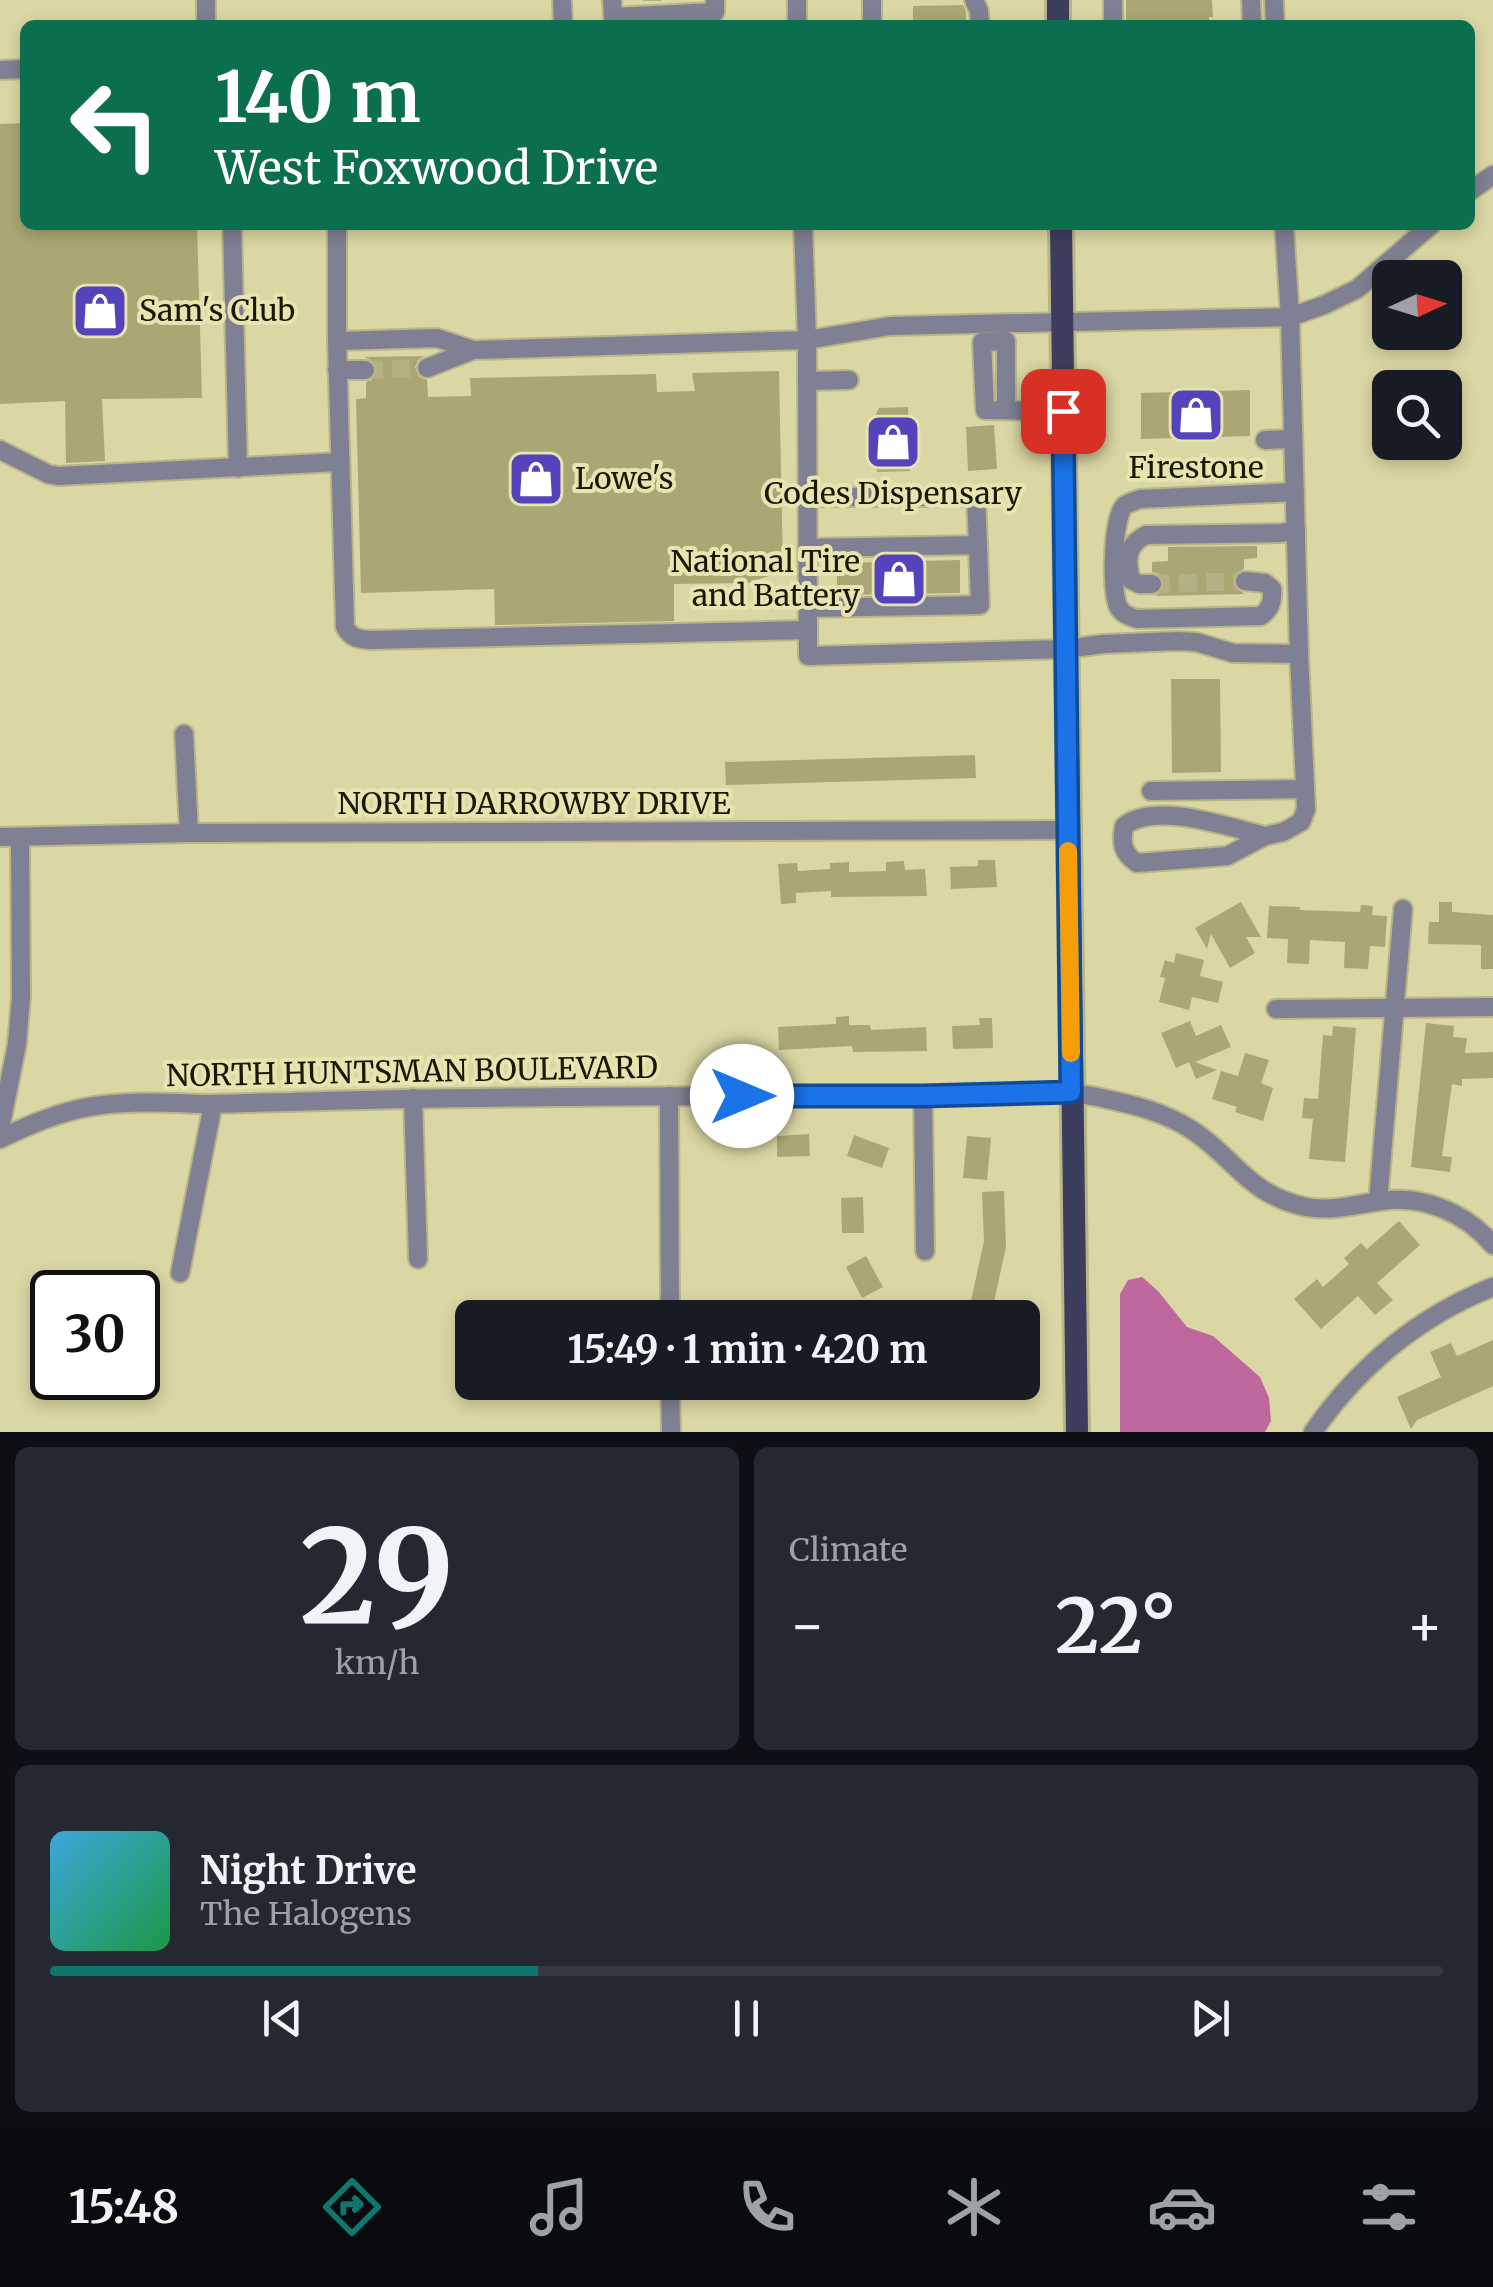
<!DOCTYPE html>
<meta charset="utf-8">
<style>
:root{--surface:#171b24;--page:#242831;--text:#f1f3f6;--muted:#9ea1a6;--line:#363941;--accent:#0f766e}
body{margin:0;font-family:Merriweather,serif;background:var(--page);color:var(--text);height:100vh;display:flex;flex-direction:column;font-size:38px;white-space:nowrap}
*{box-sizing:border-box;margin:0}
p{font-size:32px;color:var(--muted)}
.icon{flex:none;width:55px;height:55px;fill:none;stroke:currentColor;stroke-width:2;stroke-linecap:round;stroke-linejoin:round}
.map{position:relative;height:1432px;overflow:hidden}
.details{display:flex;flex-direction:column;gap:15px;padding:15px;background:#0d0f14;flex:1}
.details>*{flex:none}
.top-card{position:absolute;left:20px;top:20px;width:1455px;height:210px;border-radius:15px;box-shadow:0 5px 15px #0003;background:#0b6e4f;color:#fff;overflow:hidden}
.needle{width:65px;rotate:86deg}
.buttons{position:absolute;left:1372px;top:260px;display:grid;gap:20px}
.buttons a{display:grid;place-items:center;width:90px;height:90px;border-radius:15px;background:var(--surface);box-shadow:0 5px 15px #0003;font-size:50px}
.speed{position:absolute;left:30px;top:1270px;display:flex;gap:20px;font-size:50px;font-weight:700;text-align:center}
.speed>*{display:grid;place-content:center;width:130px;height:130px;border-radius:50%;background:var(--surface);box-shadow:0 5px 15px #0003;line-height:1}
.speed .limit{border:5px solid #111;border-radius:15px;background:#fff;color:#111}
.pin{position:absolute;display:grid;place-items:center;width:85px;height:85px;color:#fff;margin:-42px;border-radius:20px;box-shadow:0 5px 15px #0006}
.me{position:absolute;width:110px;margin:-55px;rotate:90deg;stroke-linejoin:round;filter:drop-shadow(0 0 8px #0008)}
.turn{display:flex;align-items:center;gap:35px;height:210px;padding:0 30px;font-size:45px}
.turn .icon{width:130px;height:130px;stroke-width:2.5}
.turn b{display:block;font-size:70px;line-height:85px}
.big{font-size:75px;font-weight:700;line-height:1.1}
.details .widget{flex:1;display:flex;flex-direction:column;justify-content:center;gap:15px;min-width:0;padding:0 35px;border-radius:15px;background:var(--page)}
.details .dial{align-items:center;gap:0}
.dial b{font-size:130px;line-height:1}
.song{display:flex;align-items:center;gap:30px}
.cover{width:120px;height:120px;border-radius:15px;background:linear-gradient(135deg,hsl(200 70% 55%),hsl(140 70% 35%))}
.played{height:10px;border-radius:5px;background:linear-gradient(90deg,var(--accent) 35%,var(--line) 35%)}
.keys{display:flex;justify-content:space-around;direction:ltr}
.heat{display:flex;justify-content:space-between;align-items:center;font-size:55px;direction:ltr}
.details .tiles{flex:1;display:grid;gap:15px;grid-template-columns:1fr 1fr}
.widget:last-child{grid-column:span 2}
.trip{position:absolute;left:455px;top:1300px;width:585px;height:100px;border-radius:15px;background:var(--surface);box-shadow:0 5px 15px #0003;font-weight:700;line-height:100px;text-align:center}
.dock{display:flex;height:160px;justify-content:space-around;align-items:center;background:#090b0e;color:var(--muted)}
.dock .icon{width:70px;height:70px}
.dock .on{color:var(--accent)}
.dock b{font-size:45px;color:var(--text)}
.map>svg:first-child{display:block}
</style>
<div class="map">
<svg width="1493" height="1432" viewBox="0 0 1493 1432">
<rect width="100%" height="100%" fill="#dbd7a4"/>
<!-- water -->
<path fill="#bf689d" d="M1142,1277L1158,1291L1187,1327L1213,1336L1260,1377L1269,1398L1271,1421L1265,1432H1120V1294L1128,1280Z"/>
<!-- building -->
<g fill="#aba775">
<path d="M1126,0H1212L1213,17H1209V25H1126Z"/>
<path d="M963,5L966,12V25H913V6Z"/>
<path d="M25,123V225H197L202,398L102,399L105,461L66,463L65,401L0,404V124Z"/>
<path d="M424,356L418,360L415,367L419,377L427,380L428,397L471,396L470,378L656,374L657,392L695,391L692,373L779,371L783,571L748,583L674,584V621L495,625L494,589L361,593L356,399L366,398V382L372,380L377,371L375,363L365,357Z"/>
<path d="M1250,390V436L1141,439V393Z"/>
<path d="M908,407L910,471L877,472L876,414L879,408Z"/>
<path d="M994,425L997,469L968,471L966,427Z"/>
<path d="M1257,546V558L1244,559V569L1236,573L1233,579L1234,587L1245,594L1155,596L1162,591L1164,583L1159,574L1152,572V562L1168,561V547Z"/>
<path d="M960,560V593L837,595V563Z"/>
<path d="M1171,679H1220L1221,772L1172,773Z"/>
<path d="M975,755L976,778L726,785L725,762Z"/>
<path d="M978,860H995L997,887L951,889L950,867L978,866Z"/>
<path d="M904,861L905,870L925,869L927,896L831,897V891L796,893V903L781,904L778,864L797,863L798,871L830,869V863L849,862V872L886,871V862Z"/>
<path d="M1241,902L1261,937H1246L1255,953L1230,968L1211,934L1207,949L1195,928Z"/>
<path d="M1439,902H1452V912L1493,915V969H1481V945L1428,944L1429,922H1439Z"/>
<path d="M1361,905L1373,906L1372,915L1387,916L1385,947L1370,946L1368,969L1344,968L1345,942L1310,940L1309,964L1287,963L1288,939L1267,938L1269,906L1300,907V910L1360,912Z"/>
<path d="M1176,953L1204,960L1200,976L1223,982L1218,1003L1192,997L1189,1010L1159,1002L1165,978L1160,977L1165,960L1174,963Z"/>
<path d="M849,1016V1025H870L871,1030L926,1027L927,1051L853,1052L852,1046L779,1050L778,1027L836,1024V1017Z"/>
<path d="M979,1018H992L993,1048L953,1049L952,1026L980,1025Z"/>
<path d="M1190,1021L1196,1036L1221,1025L1231,1047L1195,1062L1217,1070L1196,1079L1189,1062L1176,1068L1161,1033Z"/>
<path d="M1426,1023L1454,1026L1453,1037L1467,1038L1465,1053L1493,1052V1078L1462,1079V1086L1452,1084L1442,1156L1452,1157L1450,1172L1411,1167Z"/>
<path d="M1333,1026L1356,1028L1345,1162L1309,1159L1313,1119L1302,1118L1304,1098L1318,1099L1323,1035L1332,1036Z"/>
<path d="M1245,1053L1269,1060L1261,1083L1273,1088L1263,1121L1235,1112L1237,1107L1212,1099L1221,1071L1238,1076Z"/>
<path d="M809,1134L810,1156L777,1157V1136Z"/>
<path d="M854,1135L889,1148L882,1168L847,1156Z"/>
<path d="M967,1136L991,1138L987,1180L963,1178Z"/>
<path d="M1004,1191L1006,1247L993,1306L971,1301L984,1241L982,1192Z"/>
<path d="M863,1197L864,1233H842L841,1198Z"/>
<path d="M1399,1221L1420,1245L1377,1283L1393,1300L1375,1315L1358,1296L1321,1329L1294,1299L1317,1279L1323,1287L1349,1264L1344,1258L1361,1243L1367,1249Z"/>
<path d="M866,1256L883,1287L862,1298L846,1267Z"/>
<path d="M937,1302L938,1318H908V1303Z"/>
<path d="M1493,1340V1386L1417,1420L1411,1429L1397,1397L1441,1377L1430,1352L1451,1343L1457,1356Z"/>
</g>
<g fill="none" stroke-linecap="round" stroke-linejoin="round">
<!-- minor-tunnel -->
<g stroke="#b4b184" stroke-width="18" stroke-dasharray="18 9" stroke-linecap="butt">
<path d="M652,0V1"/>
<path d="M365,370L427,368"/>
<path d="M1152,584L1245,581"/>
</g>
<!-- minor casing -->
<g stroke="#b8b587" stroke-width="22">
<g id="minor">
<path d="M206,0V25"/>
<path d="M562,0L563,25"/>
<path d="M612,0L613,17L715,12V0"/>
<path d="M797,0V25"/>
<path d="M872,0V25"/>
<path d="M974,0L979,11L980,25"/>
<path d="M1113,0V25"/>
<path d="M1251,0L1252,25"/>
<path d="M1274,0L1275,25"/>
<path d="M0,70L25,69"/>
<path d="M1470,191L1493,175"/>
<path d="M232,225L238,468"/>
<path d="M337,225V341L437,338L473,350L807,340L803,225"/>
<path d="M1284,225L1290,317L1299,654L1233,653L1196,642L1177,641L1103,644L1066,649L808,656L807,340L890,326L1290,317L1324,305L1357,289L1431,225"/>
<path d="M337,341L345,627C351,638 358,639 370,640L808,630"/>
<path d="M427,368L473,350"/>
<path d="M337,370H365"/>
<path d="M807,381L849,380"/>
<path d="M1006,410V341L982,342L985,410L1063,411"/>
<path d="M1265,440L1293,439"/>
<path d="M0,450L48,474L58,476L340,462"/>
<path d="M807,497H976L978,545"/>
<path d="M808,548L978,545L980,605L808,608"/>
<path d="M1245,581L1265,583L1272,589C1273,601 1271,608 1261,616L1137,619C1128,616 1122,614 1118,606C1111,591 1112,517 1125,505C1127,504 1137,500 1140,499L1295,492"/>
<path d="M1152,584H1139L1131,580C1126,560 1126,545 1146,535L1281,533L1296,530"/>
<path d="M184,734L189,833"/>
<path d="M1151,791L1305,789"/>
<path d="M1265,836C1229,827 1155,801 1124,826C1121,843 1122,853 1137,863L1227,856L1265,836L1283,832L1301,822L1306,809L1299,654"/>
<path d="M0,837L189,833L1068,830"/>
<path d="M1276,1009L1493,1007"/>
<path d="M669,1096L670,1318"/>
<path d="M923,1096L925,1251"/>
<path d="M413,1098L418,1259"/>
<path d="M0,1129L17,1044L21,997L20,837"/>
<path d="M0,1139C32,1123 66,1109 102,1105C136,1101 170,1103 203,1104C232,1104 260,1102 289,1102C457,1097 626,1096 794,1096C854,1096 913,1096 973,1095C1014,1094 1057,1089 1097,1097C1130,1104 1163,1111 1192,1130C1235,1158 1248,1195 1306,1207C1333,1212 1356,1204 1382,1201C1424,1195 1466,1213 1493,1245"/>
<path d="M1378,1201L1403,909"/>
<path d="M180,1273L213,1104"/>
<path d="M670,1382L671,1432"/>
<path d="M1313,1432C1358,1367 1419,1316 1493,1287"/>
</g>
</g>
<!-- major casing -->
<g stroke="#b8b587" stroke-width="28">
<g id="major">
<path d="M1058,0V25"/>
<path d="M1061,225L1077,1432"/>
</g>
</g>
<!-- minor -->
<use href="#minor" stroke="#808094" stroke-width="18"/>
<!-- major -->
<use href="#major" stroke="#3d3d5e" stroke-width="22"/>
</g>
<g fill="none" stroke-linecap="round" stroke-linejoin="round">
<!-- route casing -->
<g stroke="#114b97" stroke-width="25">
<path id="route" d="M742,1096H923L1071,1092L1063,411"/>
</g>
<!-- route -->
<use href="#route" stroke="#1a73e8" stroke-width="18"/>
<!-- slow -->
<path stroke="#f59e0b" stroke-width="18" d="M1068,851L1071,1053"/>
</g>
<!-- icons -->
<defs>
<g id="shop-square" transform="scale(2.875)"><rect x="-9" y="-9" width="18" height="18" rx="4" fill="#5543bb" stroke="#e8e4b0"/><path d="M-5-2.5h2.3a2.7 3.5 0 0 1 5.4 0H5L5.5 6h-11ZM-1.5-2.5h3a1.5 2.3 0 0 0-3 0Z" fill="#fff"/></g>
</defs>
<g fill-rule="evenodd">
<use href="#shop-square" x="100" y="311"/>
<use href="#shop-square" x="1196" y="415"/>
<use href="#shop-square" x="893" y="442"/>
<use href="#shop-square" x="536" y="479"/>
<use href="#shop-square" x="899" y="579"/>
</g>
<g text-anchor="middle" stroke-width="8" stroke-linejoin="round" paint-order="stroke">
<!-- poi labels -->
<g font-size="30" fill="#191805" stroke="#e8e4b0" text-anchor="start">
<text x="139" y="321">Sam's Club</text>
<text x="1196" y="478" text-anchor="middle">Firestone</text>
<text x="575" y="489">Lowe's</text>
<text x="893" y="504" text-anchor="middle">Codes Dispensary</text>
<text x="860" y="572" text-anchor="end">National Tire<tspan x="860" dy="34">and Battery</tspan></text>
</g>
<!-- street labels -->
<g font-size="30" fill="#191805" stroke="#e8e4b0">
<text x="534" y="814">NORTH DARROWBY DRIVE</text>
<text transform="translate(412 1072) rotate(-1)" y="10">NORTH HUNTSMAN BOULEVARD</text>
</g>
</g>
</svg>
<div class="buttons">
<a><svg class="needle" viewBox="-14 -14 28 28"><path d="M0-13l5 13h-10z" fill="#e53935"/><path d="M0 13l5-13h-10z" fill="#9ea1a6"/></svg></a>
<a><svg class="icon" aria-label="search" viewBox="0 0 24 24"><circle cx="10" cy="10" r="6"/><path d="M15 15l6 6"/></svg></a>
</div>
<div class="speed"><div class="limit">30</div></div>
<div class="pin" style="left:1063px;top:411px;background:#d93025"><svg class="icon" aria-label="arrive" viewBox="0 0 24 24"><path d="M6 21V4h12l-3 4 3 4H6"/></svg></div>
<svg class="me" style="left:742px;top:1096px" viewBox="-20 -20 40 40"><circle r="19" fill="#fff"/><path d="M0-13L10 11 0 6-10 11z" fill="#1a73e8"/></svg>
<div class="trip">15:49 · 1 min · 420 m</div>
<div class="top-card">
<div class="turn"><svg class="icon" aria-label="left" viewBox="0 0 24 24"><path d="M17 20v-9H6M10 6l-5 5 5 5"/></svg><div><b>140 m</b>West Foxwood Drive</div></div>
</div>
</div>
<section class="details">
<div class="tiles">
<div class="widget dial"><b>29</b><p>km/h</p></div>
<div class="widget"><p>Climate</p>
<div class="heat"><a>−</a><b class="big">22°</b><a>+</a></div>
</div>
<div class="widget">
<div class="song"><i class="cover"></i><div><b>Night Drive</b><p>The Halogens</p></div></div>
<div class="played"></div>
<div class="keys"><svg class="icon" aria-label="previous" viewBox="0 0 24 24"><path d="M18 5L8 12l10 7zM5 5v14"/></svg><svg class="icon" aria-label="pause" viewBox="0 0 24 24"><path d="M8 5v14M16 5v14"/></svg><svg class="icon" aria-label="next" viewBox="0 0 24 24"><path d="M6 5l10 7-10 7zM19 5v14"/></svg></div>
</div>
</div>
</section>
<nav class="dock">
<b>15:48</b>
<svg class="icon on" aria-label="directions" viewBox="0 0 24 24"><path d="M12 3l9 9-9 9-9-9zM9 14v-3h6M13 9l2 2-2 2"/></svg>
<svg class="icon" aria-label="music" viewBox="0 0 24 24"><path d="M9 18V5l10-2v13"/><circle cx="6" cy="18" r="3"/><circle cx="16" cy="16" r="3"/></svg>
<svg class="icon" aria-label="phone" viewBox="0 0 24 24"><path d="M5 4h4l2 5-3 2q2 4 5 5l2-3 5 2v4C11 20 4 13 5 4z"/></svg>
<svg class="icon" aria-label="climate" viewBox="0 0 24 24"><path d="M12 3v18M4 7l16 10M4 17L20 7"/></svg>
<svg class="icon" aria-label="car" viewBox="0 0 24 24"><path d="M5 17H2v-5l4-1 3-4h7l3 4 3 1v5h-3M9 17h6M6 11h13"/><circle cx="7" cy="17" r="2"/><circle cx="17" cy="17" r="2"/></svg>
<svg class="icon" aria-label="filters" viewBox="0 0 24 24"><path d="M4 7h16M4 17h16"/><circle cx="9" cy="7" r="2"/><circle cx="15" cy="17" r="2"/></svg>
</nav>
